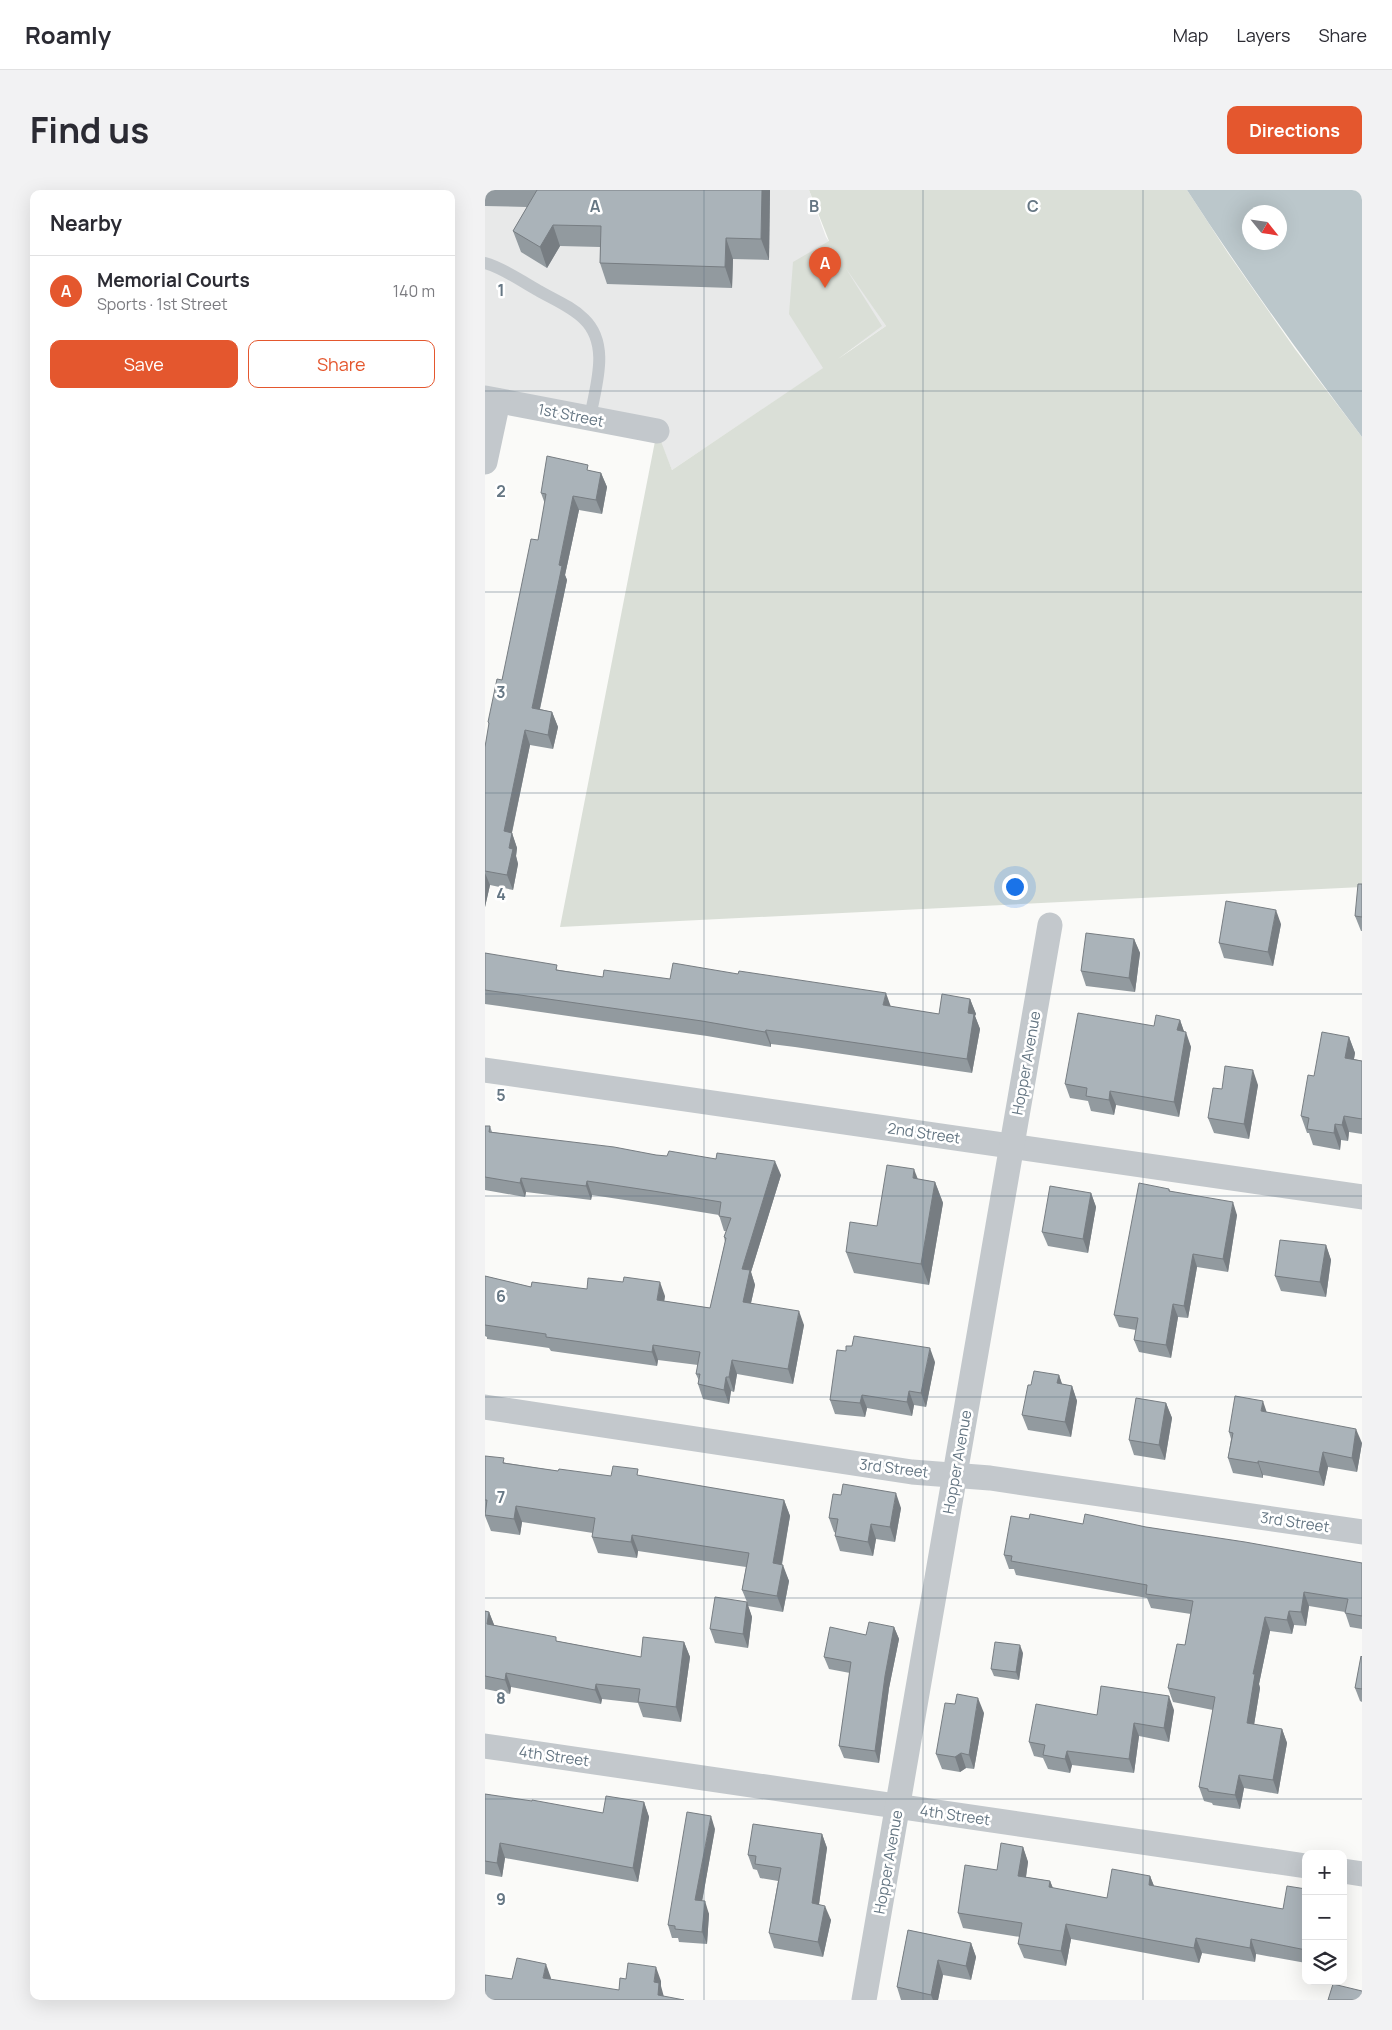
<!DOCTYPE html>
<meta charset="utf-8">
<style>
:root{--surface:#fff;--page:#f2f2f3;--text:#2b2b33;--muted:#7c7c81;--line:#e1e1e2;--accent:#e4572e}
body{margin:0;font-family:Manrope,sans-serif;background:var(--page);color:var(--text)}
.controls{position:absolute;right:15px;bottom:15px;display:grid;overflow:hidden;border-radius:10px;box-shadow:0 5px 20px #0002}
.controls button{width:45px;height:45px;display:grid;place-items:center;padding:0;border:0;border-bottom:1px solid var(--line);background:var(--surface);color:var(--text);font:25px sans-serif}
.compass{position:absolute;left:757px;top:15px;width:45px;height:45px;border-radius:50%;background:var(--surface);box-shadow:0 5px 20px #0002;rotate:120deg}
.you{position:absolute;left:529px;top:696px;width:18px;height:18px;margin:-12px;border:4px solid #fff;border-radius:50%;background:#1a73e8;box-shadow:0 0 0 8px #1a73e833}
.badge{display:grid;place-items:center;width:32px;height:32px;border-radius:50%;background:var(--accent);color:#fff;font-size:16px;font-weight:700}
.pin{position:absolute;translate:-50% -41px;filter:drop-shadow(0 1px 2px #0008)}
.pin::after{content:'';position:absolute;top:26px;width:18px;height:15px;background:inherit;clip-path:polygon(0 0,100% 0,50% 100%)}
.list{margin:0;padding:0;list-style:none}
h2{display:flex;justify-content:space-between;align-items:center;height:65px;margin:0;padding:0 20px;font-size:21px}
h2 small{font-size:16px;font-weight:400;color:var(--muted)}
.list li{display:grid;grid-template-columns:32px 1fr auto;gap:15px;align-items:center;box-sizing:border-box;height:70px;padding:0 20px;border-top:1px solid var(--line)}
.list b{display:block;font-size:19px;white-space:nowrap}
.list p{margin:0;font-size:16px;white-space:nowrap;color:var(--muted)}
.list em{font-size:16px;font-style:normal;color:var(--muted)}
.actions{display:flex;gap:10px;padding:15px 20px}
.actions a{flex:1;padding:11px 0;border:1px solid var(--accent);border-radius:10px;text-align:center;font-size:18px;color:var(--accent)}
.actions .main{background:var(--accent);color:#fff}
.icon{flex:none;width:28px;height:28px;fill:none;stroke:currentColor;stroke-width:2;stroke-linecap:round;stroke-linejoin:round}
.map{position:relative;flex:none;width:877px;height:1810px;overflow:hidden;border-radius:10px}
header{display:flex;align-items:center;gap:30px;box-sizing:border-box;height:70px;padding:0 25px;background:var(--surface);border-bottom:1px solid var(--line)}
header strong{font-size:24px}
nav{display:flex;gap:28px;margin-inline-start:auto;font-size:18px}
.intro{display:flex;align-items:center;justify-content:space-between;box-sizing:border-box;height:120px;padding:0 30px}
h1{margin:0;font-size:35px}
.button{padding:12px 22px;border-radius:10px;background:var(--accent);color:#fff;font-size:18px;font-weight:700}
main{display:flex;gap:30px;padding:0 30px}
aside{flex:1;background:var(--surface);border-radius:10px;box-shadow:0 5px 20px #0002}
.map>svg:first-child{display:block}
.built{fill:#e8e9e9}
.green{fill:#dadfd7;fill-rule:evenodd}
.water{fill:#bbc7cb;fill-rule:evenodd}
.lines{fill:none;stroke-linecap:round;stroke-linejoin:round}
.service{stroke:#c3c8cc;stroke-width:12}
.minor{stroke:#c3c8cc;stroke-width:25}
.wall{fill:#929a9f}
.shaded-wall{fill:#777d82}
.building{fill:#aab3b9;stroke:#777d82}
.grid{fill:none;stroke:#657683;stroke-width:1;stroke-opacity:0.55}
.labels{text-anchor:middle;dominant-baseline:central;stroke-width:5;stroke-linejoin:round;paint-order:stroke}
.street-label{font-size:15px;fill:#657683;stroke:#fff}
.grid-label{font-size:16px;text-anchor:middle;font-weight:bold;fill:#657683;stroke:#fff;stroke-width:5;stroke-linejoin:round;paint-order:stroke}
</style>
<header>
<strong>Roamly</strong>
<nav><a>Map</a><a>Layers</a><a>Share</a></nav>
</header>
<div class="intro"><h1>Find us</h1><a class="button">Directions</a></div>
<main>
<aside>
<h2>Nearby<small></small></h2>
<ul class="list">
<li><span class="badge">A</span><div><b>Memorial Courts</b><p>Sports · 1st Street</p></div><em>140 m</em></li>
</ul>
<div class="actions"><a class="main">Save</a><a>Share</a></div>
</aside>
<div class="map">
<svg width="877" height="1810" viewBox="0 0 877 1810">
<rect width="100%" height="100%" fill="#fafaf8"/>
<polygon class="built" points="0,0 324,0 341,47 401,136 187,280 171,241 0,208"/>
<path class="green" d="M 324,0 L 702,0 L 743,63 L 810,159 L 877,247 L 877,697 L 75,737 L 172,241 L 187,280 L 338,178 L 304,124 L 308,72 L 344,51 ZM 360,77 L 401,136 L 353,169 L 397,136 Z"/>
<path class="water" d="M 702,0 L 877,0 L 877,247 C 816,166 757,85 702,0 ZM 764,22 L 794,22 L 794,52 L 764,52 Z"/>
<g class="lines">
<path class="service" d="M 0,73 C 19,78 37,92 54,101 C 70,110 87,117 99,129 C 126,155 110,197 105,228"/>
<g class="minor">
<polyline points="0,208 172,241"/>
<polyline points="0,272 13,211"/>
<polyline points="0,880 877,1007"/>
<polyline points="0,1217 427,1282 505,1288 877,1342"/>
<polyline points="0,1556 821,1676"/>
<polyline points="858,1681 877,1684"/>
<polyline points="379,1810 565,735"/>
</g>
</g>
<g class="wall">
<polygon points="0,0 285,0 284,70 248,69 247,98 122,94 115,73 115,57 75,56 62,78 36,62 28,41 42,17 0,16"/>
<polygon points="105,281 116,283 122,297 117,324 94,320 80,385 82,390 55,519 67,522 73,537 68,559 45,555 27,643 32,658 31,666 33,674 28,700 5,695 0,717 0,557 4,535 3,532 17,490 53,350 60,314 56,303"/>
<polygon points="877,694 877,741 876,741 870,726"/>
<polygon points="796,734 788,776 739,768 734,753"/>
<polygon points="649,749 655,763 650,802 601,796 596,781"/>
<polygon points="0,763 74,780 118,787 185,789 406,817 454,824 485,809 491,824 490,826 495,839 487,883 310,857 286,854 286,857 222,846 0,814"/>
<polygon points="695,830 699,842 706,857 694,927 631,915 629,925 606,921 603,911 585,908 580,894 669,836"/>
<polygon points="864,847 870,863 869,869 877,871 877,944 864,942 863,951 856,950 855,960 828,955 824,943 822,943 816,926 829,886"/>
<polygon points="773,895 764,949 729,943 723,928 737,899"/>
<polygon points="0,936 5,936 7,942 171,965 296,985 266,1082 270,1095 266,1113 319,1135 308,1194 252,1184 249,1202 246,1201 244,1214 218,1209 213,1194 214,1191 211,1184 213,1175 173,1170 172,1176 66,1161 64,1158 2,1149 2,1147 0,1146 0,1086 46,1097 102,1099 180,1106 179,1111 225,1118 240,1052 239,1047 241,1041 239,1041 234,1025 173,1015 107,1005 106,1010 41,1002 40,1007 0,1000"/>
<polygon points="433,989 450,992 458,1013 444,1095 369,1083 361,1062 392,1036"/>
<polygon points="684,999 685,1001 752,1025 743,1082 712,1077 703,1128 693,1127 686,1168 654,1162 649,1150 651,1140 634,1137 629,1125"/>
<polygon points="606,1003 611,1017 603,1063 563,1056 557,1042"/>
<polygon points="841,1055 846,1070 841,1107 796,1101 790,1086"/>
<polygon points="450,1172 441,1217 429,1215 427,1226 382,1218 380,1227 350,1224 345,1210"/>
<polygon points="574,1185 577,1194 587,1196 592,1211 586,1247 543,1240 537,1225 546,1195"/>
<polygon points="681,1213 687,1228 680,1270 649,1265 644,1250"/>
<polygon points="782,1222 877,1253 872,1282 843,1277 839,1296 778,1285 778,1288 748,1283 743,1268 746,1249 744,1242"/>
<polygon points="0,1266 21,1273 73,1281 126,1286 155,1286 299,1310 305,1326 297,1375 304,1391 298,1422 263,1416 267,1427 263,1458 230,1453 225,1439 262,1412 257,1400 261,1377 153,1361 152,1368 113,1363 107,1347 108,1343 37,1332 35,1345 6,1341 0,1326"/>
<polygon points="416,1318 410,1352 391,1349 388,1366 355,1361 350,1346 351,1343 349,1342 344,1328"/>
<polygon points="544,1329 598,1334 661,1337 877,1373 877,1439 865,1437 860,1422 824,1416 821,1436 809,1435 807,1444 785,1441 774,1494 775,1498 769,1535 797,1539 802,1553 793,1604 759,1598 755,1619 728,1615 727,1613 719,1611 714,1597 728,1520 688,1512 683,1498 700,1455 706,1424 666,1418 662,1408 531,1385 529,1379 524,1379 519,1365"/>
<polygon points="0,1421 4,1422 9,1435 72,1451 156,1467 199,1452 205,1467 196,1532 158,1527 153,1513 117,1509 116,1514 26,1497 25,1504 0,1499"/>
<polygon points="409,1437 414,1449 404,1498 394,1573 359,1568 354,1556 365,1483 344,1479 339,1467 381,1445"/>
<polygon points="538,1463 534,1490 509,1486 506,1479"/>
<polygon points="877,1467 877,1512 875,1511 870,1498"/>
<polygon points="470,1514 499,1523 489,1579 481,1578 475,1582 457,1579 451,1564"/>
<polygon points="689,1520 684,1552 654,1546 649,1583 587,1575 585,1583 563,1579 558,1568 549,1566 544,1552 612,1525"/>
<polygon points="0,1604 118,1623 159,1612 164,1627 153,1692 20,1668 17,1687 0,1684"/>
<polygon points="230,1639 217,1711 224,1724 222,1754 194,1752 193,1748 187,1748 183,1735"/>
<polygon points="337,1644 342,1658 334,1714 346,1730 338,1767 289,1758 284,1743 293,1691 275,1688 272,1680 268,1679 263,1665"/>
<polygon points="538,1657 543,1672 541,1687 565,1691 568,1698 622,1708 665,1686 669,1696 798,1719 821,1699 821,1773 771,1764 770,1772 717,1763 714,1773 586,1749 581,1776 539,1768 533,1754 535,1747 478,1738 473,1723 512,1680"/>
<polygon points="423,1740 486,1753 491,1767 486,1790 458,1785 453,1810 416,1810 412,1797"/>
</g>
<g class="shaded-wall">
<polygon points="277,0 285,0 284,70 276,49"/>
<polygon points="68,35 75,56 62,78 55,57"/>
<polygon points="241,48 248,69 247,98 240,77"/>
<polygon points="116,283 122,297 117,324 111,310"/>
<polygon points="88,306 94,320 80,385 82,390 52,532 47,518 74,375"/>
<polygon points="67,522 73,537 68,559 63,545"/>
<polygon points="40,540 45,555 24,656 19,641"/>
<polygon points="27,643 32,658 31,666 33,674 28,700 22,685 24,658"/>
<polygon points="0,683 5,695 0,717"/>
<polygon points="791,720 796,734 788,776 783,762"/>
<polygon points="649,749 655,763 650,802 644,788"/>
<polygon points="401,803 406,817 398,815"/>
<polygon points="485,809 491,824 490,826 495,839 487,883 482,869 483,823"/>
<polygon points="695,830 700,844 692,840"/>
<polygon points="281,840 286,854 286,857 280,842"/>
<polygon points="701,842 706,857 694,927 689,912"/>
<polygon points="864,847 870,863 866,884 860,868"/>
<polygon points="768,880 773,895 764,949 759,934"/>
<polygon points="625,901 631,915 629,925 624,910"/>
<polygon points="859,926 864,942 863,951 857,935"/>
<polygon points="850,934 856,950 855,960 849,943"/>
<polygon points="290,971 296,985 266,1082 270,1095 263,1126 258,1112 257,1079"/>
<polygon points="429,979 437,1000 428,988"/>
<polygon points="36,988 41,1002 40,1007 35,993"/>
<polygon points="102,991 107,1005 106,1010 101,996"/>
<polygon points="450,992 458,1013 444,1095 436,1074"/>
<polygon points="606,1003 611,1017 603,1063 598,1049"/>
<polygon points="748,1012 752,1025 743,1082 738,1069"/>
<polygon points="841,1055 846,1070 841,1107 835,1092"/>
<polygon points="708,1064 712,1077 703,1128 699,1116"/>
<polygon points="175,1092 180,1106 177,1125 172,1110"/>
<polygon points="688,1114 693,1127 686,1168 681,1155"/>
<polygon points="314,1121 319,1135 308,1194 303,1179"/>
<polygon points="168,1155 173,1170 172,1176 167,1162"/>
<polygon points="445,1158 450,1172 441,1217 436,1203"/>
<polygon points="247,1170 252,1184 249,1202 244,1187"/>
<polygon points="574,1185 579,1200 572,1193"/>
<polygon points="241,1187 246,1201 244,1214 239,1200"/>
<polygon points="587,1196 592,1211 586,1247 580,1232"/>
<polygon points="424,1201 429,1215 427,1226 422,1212"/>
<polygon points="377,1205 382,1218 380,1227 375,1213"/>
<polygon points="778,1211 783,1226 776,1221"/>
<polygon points="681,1213 687,1228 680,1270 674,1255"/>
<polygon points="871,1239 877,1253 872,1282 867,1268"/>
<polygon points="838,1262 843,1277 839,1296 834,1282"/>
<polygon points="773,1271 778,1285 778,1288 773,1273"/>
<polygon points="411,1303 416,1318 410,1352 405,1337"/>
<polygon points="299,1310 305,1326 294,1389 288,1373"/>
<polygon points="31,1316 37,1332 35,1345 29,1329"/>
<polygon points="386,1334 391,1349 388,1366 383,1352"/>
<polygon points="147,1345 153,1361 152,1368 146,1352"/>
<polygon points="298,1375 304,1391 298,1422 292,1406"/>
<polygon points="819,1402 824,1416 821,1436 816,1422"/>
<polygon points="262,1412 267,1427 263,1458 258,1444"/>
<polygon points="804,1421 809,1435 807,1444 802,1430"/>
<polygon points="4,1422 10,1437 2,1434"/>
<polygon points="780,1427 785,1441 774,1494 775,1498 767,1547 762,1533 768,1484"/>
<polygon points="409,1437 414,1449 404,1498 394,1573 390,1561 400,1486"/>
<polygon points="199,1452 205,1467 196,1532 191,1517"/>
<polygon points="535,1455 538,1463 534,1490 531,1482"/>
<polygon points="21,1483 26,1497 25,1504 20,1490"/>
<polygon points="111,1494 117,1509 116,1514 110,1500"/>
<polygon points="684,1506 689,1520 684,1552 679,1538"/>
<polygon points="493,1508 499,1523 489,1579 484,1565"/>
<polygon points="649,1533 654,1546 649,1583 644,1569"/>
<polygon points="797,1539 802,1553 793,1604 788,1590"/>
<polygon points="582,1561 587,1575 585,1583 580,1569"/>
<polygon points="476,1563 481,1578 475,1582 470,1567"/>
<polygon points="754,1585 759,1598 755,1619 750,1605"/>
<polygon points="159,1612 164,1627 153,1692 148,1678"/>
<polygon points="226,1626 230,1639 215,1723 210,1710"/>
<polygon points="337,1644 342,1658 332,1728 327,1713"/>
<polygon points="15,1653 20,1668 17,1687 12,1673"/>
<polygon points="538,1657 543,1672 539,1700 533,1686"/>
<polygon points="665,1686 671,1701 664,1695"/>
<polygon points="565,1691 571,1706 564,1697"/>
<polygon points="220,1711 224,1724 222,1754 217,1742"/>
<polygon points="340,1716 346,1730 338,1767 333,1752"/>
<polygon points="581,1734 586,1749 581,1776 576,1761"/>
<polygon points="711,1748 717,1763 714,1773 709,1758"/>
<polygon points="766,1749 771,1764 770,1772 765,1758"/>
<polygon points="486,1753 491,1767 486,1790 481,1776"/>
<polygon points="453,1770 458,1785 453,1810 448,1810 446,1805"/>
<polygon points="61,1774 66,1788 63,1802 58,1788"/>
<polygon points="171,1777 176,1791 176,1796 179,1807 174,1810 169,1792"/>
</g>
<g class="building">
<polygon points="52,0 277,0 276,49 241,48 240,77 115,73 116,36 68,35 55,57 28,41"/>
<polygon points="62,266 103,275 102,280 116,283 111,310 88,306 74,375 77,376 47,518 67,522 63,545 40,540 19,641 27,643 24,658 28,659 22,685 0,681 0,557 4,533 3,532 12,489 17,490 46,349 53,350 61,304 56,303"/>
<polygon points="873,694 877,694 877,727 870,726"/>
<polygon points="741,711 791,720 783,762 734,753"/>
<polygon points="601,743 649,749 644,788 596,781"/>
<polygon points="0,763 72,775 71,780 118,787 119,780 185,789 188,773 253,784 254,781 401,803 398,815 454,824 457,804 485,809 483,823 489,824 482,869 304,843 281,840 280,842 217,831 0,800"/>
<polygon points="593,823 669,836 671,825 695,830 692,840 701,842 689,912 625,901 624,910 601,906 602,898 580,894"/>
<polygon points="837,842 864,847 860,868 877,871 877,929 859,926 857,935 850,934 849,943 822,939 824,928 816,926 823,885 829,886"/>
<polygon points="740,876 768,880 759,934 723,928 728,898 737,899"/>
<polygon points="0,936 5,936 4,942 129,957 171,965 182,966 184,961 231,969 232,963 290,971 257,1079 265,1080 258,1112 314,1121 303,1179 247,1170 244,1187 241,1187 239,1200 213,1194 215,1184 211,1184 215,1162 168,1155 167,1162 61,1147 61,1144 0,1135 0,1086 46,1097 47,1092 102,1099 103,1088 138,1092 139,1087 175,1092 172,1110 225,1118 241,1048 239,1047 246,1028 234,1026 236,1012 168,1001 102,991 101,996 36,988 35,993 0,987"/>
<polygon points="402,975 429,979 428,988 450,992 436,1074 361,1062 365,1032 392,1036"/>
<polygon points="654,993 684,999 684,1001 748,1012 738,1069 708,1064 699,1116 688,1114 681,1155 649,1150 653,1128 629,1125"/>
<polygon points="565,996 606,1003 598,1049 557,1042"/>
<polygon points="795,1050 841,1055 835,1092 790,1086"/>
<polygon points="369,1146 445,1158 436,1203 424,1201 422,1212 377,1205 375,1213 345,1210 352,1160 361,1161 361,1156 367,1156"/>
<polygon points="549,1181 574,1185 572,1193 587,1196 580,1232 537,1225 543,1195 546,1195"/>
<polygon points="750,1206 778,1211 776,1221 871,1239 867,1268 838,1262 834,1282 773,1271 773,1273 743,1268 748,1243 744,1242"/>
<polygon points="651,1208 681,1213 674,1255 644,1250"/>
<polygon points="0,1266 19,1268 18,1273 73,1281 74,1279 126,1286 128,1276 153,1279 152,1285 299,1310 288,1373 298,1375 292,1406 257,1400 264,1363 147,1345 146,1352 107,1347 110,1328 31,1316 29,1329 0,1325 2,1310 0,1310"/>
<polygon points="358,1294 411,1303 405,1337 386,1334 383,1352 350,1346 353,1329 344,1328 348,1304 356,1305"/>
<polygon points="545,1324 598,1334 600,1324 661,1337 760,1352 877,1373 877,1426 860,1423 863,1409 819,1402 816,1422 804,1421 802,1430 780,1427 768,1484 770,1484 762,1533 797,1539 788,1590 754,1585 750,1605 723,1601 723,1599 714,1597 730,1507 683,1498 692,1454 700,1455 708,1411 661,1404 662,1395 526,1371 527,1366 519,1365 526,1326 544,1329"/>
<polygon points="230,1407 262,1412 258,1444 225,1439"/>
<polygon points="0,1421 4,1422 2,1434 71,1447 71,1451 156,1467 158,1447 199,1452 191,1517 153,1512 155,1499 111,1494 110,1500 21,1483 20,1490 0,1486"/>
<polygon points="384,1432 409,1437 400,1486 390,1561 354,1556 366,1472 339,1467 345,1437 381,1445"/>
<polygon points="510,1452 535,1455 531,1482 506,1479"/>
<polygon points="876,1466 877,1467 877,1499 870,1498"/>
<polygon points="616,1496 684,1506 679,1538 649,1533 644,1569 582,1561 580,1569 558,1565 560,1555 544,1552 551,1514 612,1525"/>
<polygon points="472,1504 493,1508 484,1565 476,1563 470,1567 451,1564 460,1513 470,1514"/>
<polygon points="0,1604 47,1611 47,1610 118,1623 121,1606 159,1612 148,1678 15,1653 12,1673 0,1671"/>
<polygon points="202,1622 226,1626 210,1710 220,1711 217,1742 190,1739 190,1736 183,1735"/>
<polygon points="268,1634 337,1644 327,1713 340,1716 333,1752 284,1743 296,1678 270,1674 271,1666 263,1665"/>
<polygon points="516,1653 538,1657 533,1686 565,1691 564,1697 622,1708 627,1679 665,1686 664,1695 798,1719 802,1696 821,1699 821,1760 766,1749 765,1758 711,1748 709,1758 581,1734 576,1761 533,1754 537,1733 473,1723 480,1675 512,1680"/>
<polygon points="423,1740 486,1753 481,1776 453,1770 446,1805 412,1797"/>
<polygon points="32,1768 61,1774 58,1788 134,1800 135,1788 141,1789 143,1773 171,1777 169,1792 174,1793 173,1805 199,1810 0,1810 0,1785 27,1789"/>
<polygon points="848,1794 877,1801 877,1810 843,1810"/>
</g>
<path class="grid" d="M 219,0 L 219,1810M 438,0 L 438,1810M 658,0 L 658,1810M 0,201 L 877,201M 0,402 L 877,402M 0,603 L 877,603M 0,804 L 877,804M 0,1006 L 877,1006M 0,1207 L 877,1207M 0,1408 L 877,1408M 0,1609 L 877,1609"/>
<g class="labels">
<g class="street-label">
<text transform="translate(86 225) rotate(11)">1st Street</text>
<text transform="translate(541 873) rotate(-80)">Hopper Avenue</text>
<text transform="translate(439 943) rotate(8)">2nd Street</text>
<text transform="translate(472 1272) rotate(-80)">Hopper Avenue</text>
<text transform="translate(409 1278) rotate(7)">3rd Street</text>
<text transform="translate(810 1332) rotate(8)">3rd Street</text>
<text transform="translate(69 1566) rotate(8)">4th Street</text>
<text transform="translate(470 1625) rotate(8)">4th Street</text>
<text transform="translate(403 1672) rotate(-80)">Hopper Avenue</text>
</g>
</g>
<g class="grid-label">
<text x="110" y="22">A</text>
<text x="329" y="22">B</text>
<text x="548" y="22">C</text>
<text x="16" y="106">1</text>
<text x="16" y="307">2</text>
<text x="16" y="508">3</text>
<text x="16" y="710">4</text>
<text x="16" y="911">5</text>
<text x="16" y="1112">6</text>
<text x="16" y="1313">7</text>
<text x="16" y="1514">8</text>
<text x="16" y="1715">9</text>
</g>
</svg>
<div class="controls">
<button>+</button>
<button>−</button>
<button><svg class="icon" aria-label="layers" viewBox="0 0 24 24"><path d="M12 4l9 5-9 5-9-5zM3 14l9 5 9-5"/></svg></button>
</div>
<svg class="compass" viewBox="-18 -18 36 36"><path d="M0-13l5 13h-10z" fill="#e53935"/><path d="M0 13l5-13h-10z" fill="#7c7c81"/></svg>
<div class="you"></div>
<div class="pin badge" style="left:340px;top:98px">A</div>
</div>
</main>
